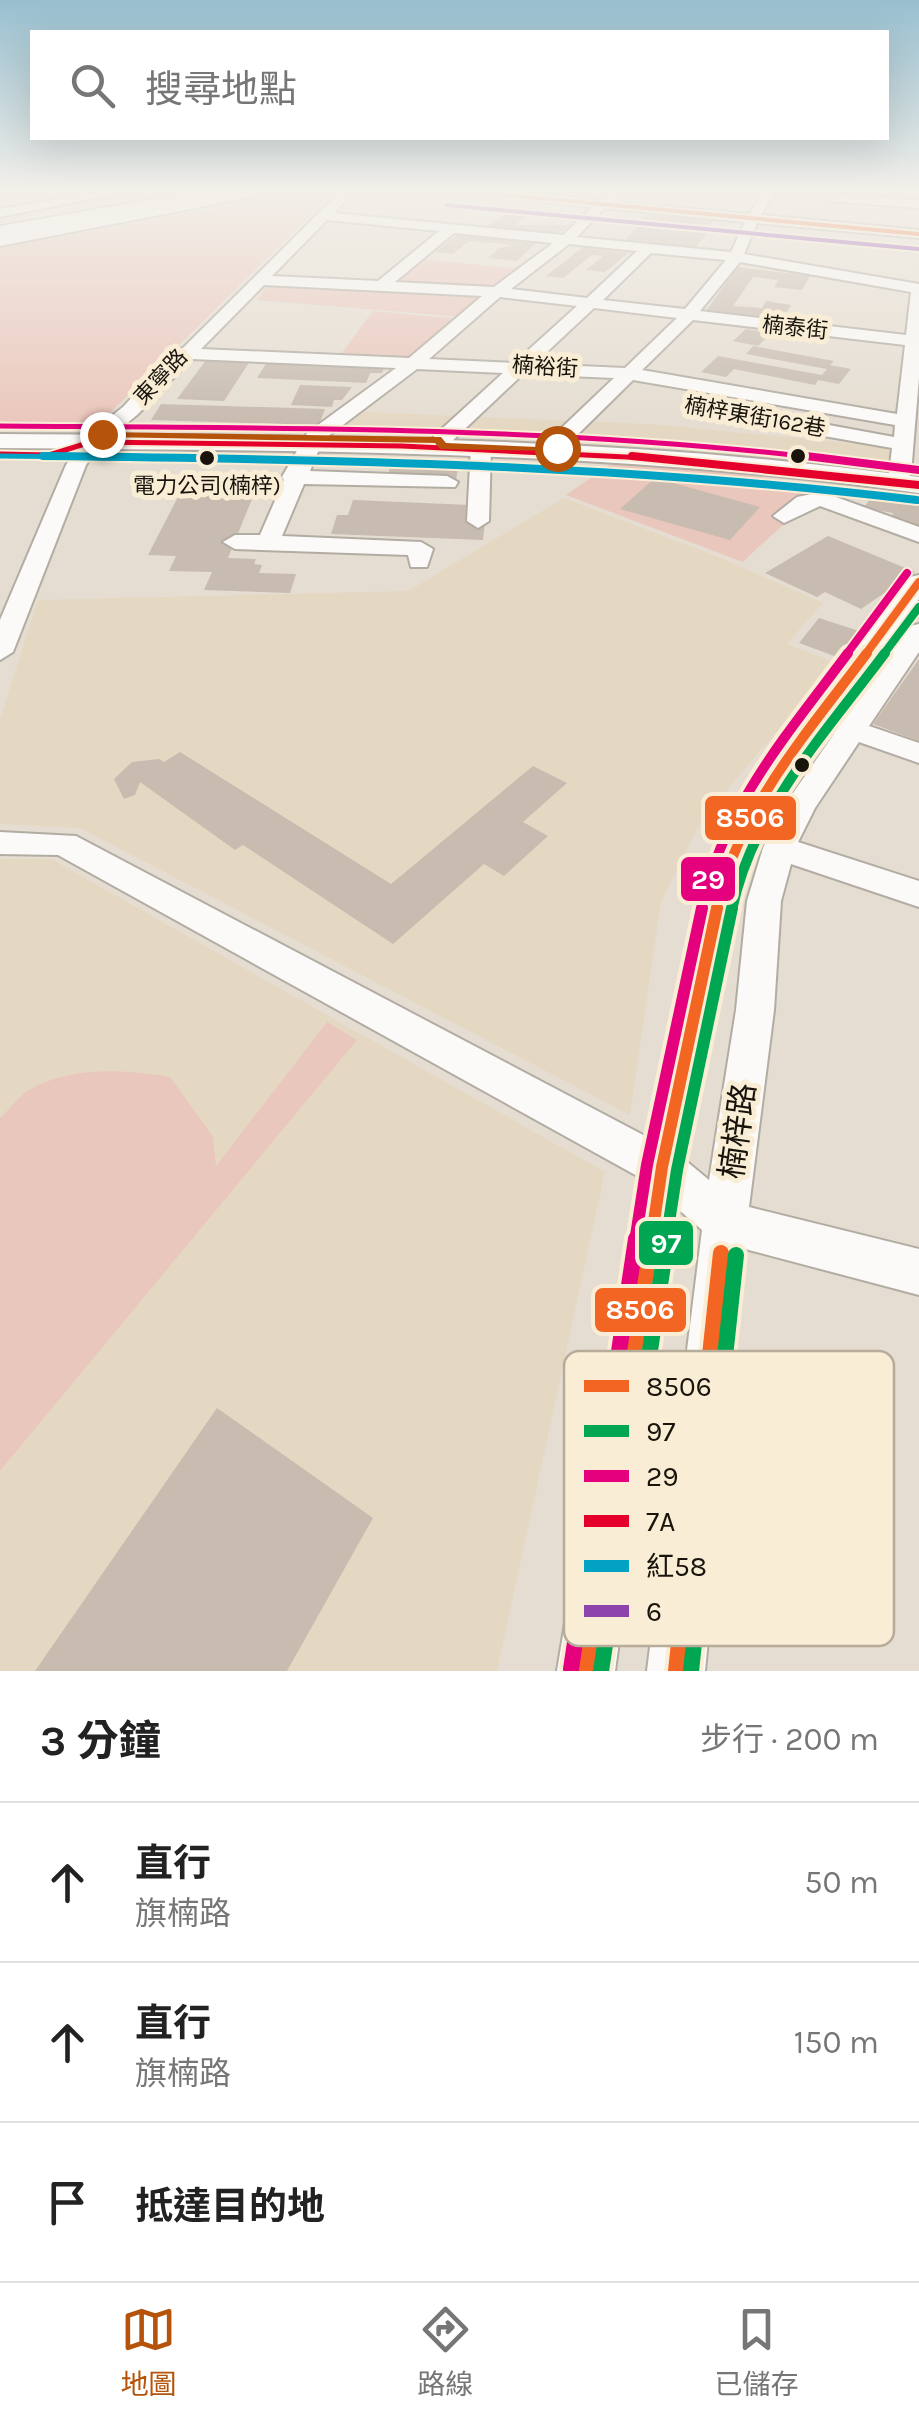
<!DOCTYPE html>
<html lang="zh-TW">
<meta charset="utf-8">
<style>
:root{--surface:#fff;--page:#f6f6f6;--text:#222;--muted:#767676;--line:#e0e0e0;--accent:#b45309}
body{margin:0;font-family:Karla,"Noto Sans TC",sans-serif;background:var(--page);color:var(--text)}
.stop{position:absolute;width:30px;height:30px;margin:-22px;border:8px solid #b45309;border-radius:50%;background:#fff}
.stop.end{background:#b45309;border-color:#fff;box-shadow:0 2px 10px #0008}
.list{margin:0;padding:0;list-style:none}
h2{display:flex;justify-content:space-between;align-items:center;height:130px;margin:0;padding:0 40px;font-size:42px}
h2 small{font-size:32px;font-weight:400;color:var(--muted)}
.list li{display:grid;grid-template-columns:65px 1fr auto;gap:30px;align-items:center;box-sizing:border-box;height:160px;padding:0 40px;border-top:2px solid var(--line)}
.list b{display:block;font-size:38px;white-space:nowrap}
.list p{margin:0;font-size:32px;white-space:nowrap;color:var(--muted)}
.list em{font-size:32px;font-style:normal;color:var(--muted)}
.icon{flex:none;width:55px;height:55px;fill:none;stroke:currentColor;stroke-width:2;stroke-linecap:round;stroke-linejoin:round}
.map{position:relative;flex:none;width:919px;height:1671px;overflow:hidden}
.search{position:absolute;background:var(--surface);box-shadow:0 10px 40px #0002;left:30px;right:30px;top:30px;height:110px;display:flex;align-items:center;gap:25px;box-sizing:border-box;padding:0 35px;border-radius:0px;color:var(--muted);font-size:38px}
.sheet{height:610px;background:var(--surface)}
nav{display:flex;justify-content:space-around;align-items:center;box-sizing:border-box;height:140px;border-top:2px solid var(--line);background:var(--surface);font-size:28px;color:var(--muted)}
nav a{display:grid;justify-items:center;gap:5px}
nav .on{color:var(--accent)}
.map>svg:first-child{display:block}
.built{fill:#e5d8c3}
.green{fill:#eac7bc}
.building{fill:#c8bbaf}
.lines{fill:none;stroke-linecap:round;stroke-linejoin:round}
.minor-casing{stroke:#b2aca3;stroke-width:4}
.major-casing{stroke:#b2aca3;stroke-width:4}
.highway-casing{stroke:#b2aca3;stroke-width:3}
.minor{fill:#fbfaf8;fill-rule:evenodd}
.major{fill:#fbfaf8;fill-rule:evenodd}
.highway{fill:#fbfaf8;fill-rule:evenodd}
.bus-1-far4-casing{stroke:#faedd6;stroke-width:8}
.bus-1-far3-casing{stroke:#faedd6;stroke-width:12}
.bus-1-far2-casing{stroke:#faedd6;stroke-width:18}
.bus-1-far1-casing{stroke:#faedd6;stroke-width:20}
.bus-1-casing{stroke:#faedd6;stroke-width:24}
.bus-2-far3-casing{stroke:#faedd6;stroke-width:12}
.bus-2-far2-casing{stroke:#faedd6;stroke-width:18}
.bus-2-far1-casing{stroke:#faedd6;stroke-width:20}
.bus-2-casing{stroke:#faedd6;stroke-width:24}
.bus-3-far4-casing{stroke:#faedd6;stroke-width:9}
.bus-3-far3-casing{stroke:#faedd6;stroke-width:12}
.bus-3-far2-casing{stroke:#faedd6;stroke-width:18}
.bus-3-far1-casing{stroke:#faedd6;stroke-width:20}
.bus-3-casing{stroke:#faedd6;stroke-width:24}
.bus-4-far1-casing{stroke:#faedd6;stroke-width:9}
.bus-4-casing{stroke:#faedd6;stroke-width:12}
.bus-5-far1-casing{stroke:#faedd6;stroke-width:9}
.bus-5-casing{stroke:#faedd6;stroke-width:12}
.bus-6-casing{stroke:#faedd6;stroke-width:8}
.bus-1-far4{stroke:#f26522;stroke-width:4}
.bus-1-far3{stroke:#f26522;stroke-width:8}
.bus-1-far2{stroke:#f26522;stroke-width:10}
.bus-1-far1{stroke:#f26522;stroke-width:12}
.bus-1{stroke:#f26522;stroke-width:16}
.bus-2-far3{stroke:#00a651;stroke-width:8}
.bus-2-far2{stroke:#00a651;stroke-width:10}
.bus-2-far1{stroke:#00a651;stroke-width:12}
.bus-2{stroke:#00a651;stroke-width:16}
.bus-3-far4{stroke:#e5007d;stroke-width:5}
.bus-3-far3{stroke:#e5007d;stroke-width:8}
.bus-3-far2{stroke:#e5007d;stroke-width:10}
.bus-3-far1{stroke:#e5007d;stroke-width:12}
.bus-3{stroke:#e5007d;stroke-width:16}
.bus-4-far1{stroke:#e4002b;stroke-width:5}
.bus-4{stroke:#e4002b;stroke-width:8}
.bus-5-far1{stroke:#01a2c4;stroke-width:5}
.bus-5{stroke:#01a2c4;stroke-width:8}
.bus-6{stroke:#8e44ad;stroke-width:4}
.route{fill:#b45309}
.bus-dot{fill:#18140c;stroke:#faedd6;stroke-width:4}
.labels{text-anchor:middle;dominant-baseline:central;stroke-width:10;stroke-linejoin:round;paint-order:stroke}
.far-street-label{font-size:22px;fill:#18140c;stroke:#faedd6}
.far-bus-label{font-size:22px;fill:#18140c;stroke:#faedd6}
.near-street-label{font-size:32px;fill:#18140c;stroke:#faedd6}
.key{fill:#faedd6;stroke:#b6ac99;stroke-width:2.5}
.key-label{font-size:28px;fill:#18140c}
.line-badge{stroke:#faedd6;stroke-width:4}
.badge-label{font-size:28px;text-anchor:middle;font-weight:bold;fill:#fff}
</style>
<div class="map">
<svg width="919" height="1671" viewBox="0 0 919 1671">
<rect width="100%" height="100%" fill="#e5ddd1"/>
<g class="built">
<polygon points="365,412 649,424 889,447 889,467 595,438 333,432"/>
<polygon points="564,498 716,556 823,603 787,644 835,662 702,820 661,901 630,1115 80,828 0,824 0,719 38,600 408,591"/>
<polygon points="0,859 51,859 605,1172 497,1671 0,1671"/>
</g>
<g class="green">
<polygon points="310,190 334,192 107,416 87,424 0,424 0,248"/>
<polygon points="418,259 524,269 496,290 388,284"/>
<polygon points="270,282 497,292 464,317 257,300"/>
<polygon points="373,311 458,319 412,360 338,358"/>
<path d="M 612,463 L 687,467 L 819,485 C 803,512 767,537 743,562 L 566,495 Z"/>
<path d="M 327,1022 L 357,1040 L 0,1471 L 0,1118 C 9,1110 18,1097 29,1090 C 69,1066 125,1069 170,1077 L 213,1137 L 216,1166 Z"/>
</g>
<g class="building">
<polygon points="517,207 565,212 557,220 529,213 515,225 569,225 558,235 485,227"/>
<polygon points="644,214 713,220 708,229 638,222"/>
<polygon points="638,226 707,233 694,250 623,243"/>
<polygon points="457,235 492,238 536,243 517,261 488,258 499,248 512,245 469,241 453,254 435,252"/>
<polygon points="583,247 628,253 605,272 586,270 603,256 592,255 563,278 546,276"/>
<polygon points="737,267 810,276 802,290 774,287 778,280 753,277 733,306 762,308 766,301 791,305 787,312 780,311 775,320 706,311"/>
<polygon points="746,329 771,333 758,346 733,341"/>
<polygon points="753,346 834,361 830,365 851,369 839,384 818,380 815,385 734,369 726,377 701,372 718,356 822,375 827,369 746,354"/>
<polygon points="209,356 252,358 224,401 177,399"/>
<polygon points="269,359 385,364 382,373 370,373 366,383 257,378"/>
<polygon points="300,385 352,387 342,400 334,400 332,407 291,405"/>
<polygon points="161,404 325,409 319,425 151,420"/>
<polygon points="390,465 458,467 456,480 388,478"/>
<polygon points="655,478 760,507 730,540 620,509"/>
<polygon points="214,483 232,487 237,490 238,498 252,499 228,558 256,559 254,564 262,565 259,573 296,574 290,593 204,590 212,572 169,571 176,556 148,555 178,497 187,497 195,487"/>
<polygon points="872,495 919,503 919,528 891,520 893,513 864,508"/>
<polygon points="353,500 470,505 485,521 483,540 331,534 337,515 348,515"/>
<polygon points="828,536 915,572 861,609 825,592 817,597 765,573"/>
<polygon points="819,618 868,634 848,661 799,643"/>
<polygon points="919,659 919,741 873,724"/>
<polygon points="180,752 391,884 533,766 567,783 523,822 548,836 504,876 484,864 393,944 243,845 235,850 140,782 135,795 124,799 114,779 132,762 159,759 164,762"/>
<polygon points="217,1408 373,1518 287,1671 35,1671"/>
</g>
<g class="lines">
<g class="minor-casing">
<g id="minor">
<polygon points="107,190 137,190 0,217 0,209"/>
<polygon points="259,190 288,190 0,246 0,238"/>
<path d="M 342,190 L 355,190 L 334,213 L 563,235 L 592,207 L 442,190 L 493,190 L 599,200 L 609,190 L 623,190 L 612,202 L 749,214 L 765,190 L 777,190 L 761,215 L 919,230 L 919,238 L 757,223 L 744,254 L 919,284 L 919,377 L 911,474 L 907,478 L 893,478 L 889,474 L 892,448 L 818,435 L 808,429 L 818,423 L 894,437 L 895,425 L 633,380 L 569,443 L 564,452 L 550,452 L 547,448 L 552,437 L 614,378 L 523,374 L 451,442 L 447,450 L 440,452 L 430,446 L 434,436 L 503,373 L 417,369 L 323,440 L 310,471 L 447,476 L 458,482 L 455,487 L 304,484 L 282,536 L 421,542 L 433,549 L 427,567 L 411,567 L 408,555 L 235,549 L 223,542 L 235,535 L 260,535 L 284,480 L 282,477 L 307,433 L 396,368 L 192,359 L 137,415 L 99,446 L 86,465 L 13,652 L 0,660 L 0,620 L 66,465 L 84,438 L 123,407 L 177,349 L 183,348 ZM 605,208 L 745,222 L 731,252 L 577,237 ZM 327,220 L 439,231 L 378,281 L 272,276 ZM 454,233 L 553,243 L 494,287 L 395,282 ZM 569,244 L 637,251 L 587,298 L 511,289 ZM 651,253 L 726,260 L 685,309 L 603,300 ZM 740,262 L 911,292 L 906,335 L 700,311 ZM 264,285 L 482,296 L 409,358 L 201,349 ZM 500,297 L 577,306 L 514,363 L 429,359 ZM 594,308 L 677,318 L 625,368 L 534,364 ZM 693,320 L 905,345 L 897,414 L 642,370 Z"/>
<polygon points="833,194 919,200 919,208 829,201"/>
<polygon points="481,441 491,447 489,521 478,528 467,521 471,447"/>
<polygon points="822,492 919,527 919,542 820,506 784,523 773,516 797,497"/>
<path d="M 919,575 L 919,599 L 834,717 L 845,718 L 910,626 L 919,624 L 919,652 L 869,726 L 919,743 L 919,763 L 859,742 L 815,808 L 798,842 L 919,881 L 919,907 L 791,864 L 781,901 L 774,1010 L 749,1207 L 919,1249 L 919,1295 L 745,1249 L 705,1671 L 647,1671 L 702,1230 L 678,1209 L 615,1671 L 557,1671 L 639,1177 L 58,855 L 0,854 L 0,832 L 76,836 L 647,1137 L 706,879 L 744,796 L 910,577 ZM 825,729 L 834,734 L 784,806 L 763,848 L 747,901 L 736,1010 L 709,1180 L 685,1160 L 740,879 L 775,799 Z"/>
</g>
</g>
<g class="major-casing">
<path id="major" d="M 0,434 C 308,436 614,435 919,477 L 919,493 C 614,450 308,451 0,448 Z"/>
</g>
<g class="highway-casing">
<polygon id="highway" points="203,190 245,190 236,195 0,238 0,226"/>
</g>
<use href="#minor" class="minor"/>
<use href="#major" class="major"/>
<use href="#highway" class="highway"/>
<g class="bus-1-far4-casing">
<polyline id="bus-1-far4" points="453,190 919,234"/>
</g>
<g class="bus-1-far3-casing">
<polyline id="bus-1-far3" points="865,655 919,582"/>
</g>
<g class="bus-1-far2-casing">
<path id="bus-1-far2" d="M 716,910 C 738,810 807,733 867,653"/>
</g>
<g class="bus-1-far1-casing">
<polyline id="bus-1-far1" points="651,1242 662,1167 717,908"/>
</g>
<g class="bus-1-casing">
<g id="bus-1">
<polyline points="586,1671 651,1239"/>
<polyline points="676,1671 721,1253"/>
</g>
</g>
<g class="bus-2-far3-casing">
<polyline id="bus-2-far3" points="883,655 919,607"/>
</g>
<g class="bus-2-far2-casing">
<path id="bus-2-far2" d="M 732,910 C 752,811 826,732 885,653"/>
</g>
<g class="bus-2-far1-casing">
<polyline id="bus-2-far1" points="666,1242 677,1170 732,908"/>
</g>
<g class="bus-2-casing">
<g id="bus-2">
<polyline points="601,1671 667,1239"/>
<polyline points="691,1671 736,1255"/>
</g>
</g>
<g class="bus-3-far4-casing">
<path id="bus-3-far4" d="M 0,426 C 275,428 553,426 827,459"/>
</g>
<g class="bus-3-far3-casing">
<g id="bus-3-far3">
<polyline points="806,456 919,470"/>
<polyline points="846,655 907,573"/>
</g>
</g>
<g class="bus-3-far2-casing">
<path id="bus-3-far2" d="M 701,910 C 724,806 786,736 848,653"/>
</g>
<g class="bus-3-far1-casing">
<polyline id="bus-3-far1" points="635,1242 647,1165 702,908"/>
</g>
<g class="bus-3-casing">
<polyline id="bus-3" points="571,1669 636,1239"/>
</g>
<g class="bus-4-far1-casing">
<polyline id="bus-4-far1" points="0,454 49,455 91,442 402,446 667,459"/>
</g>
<g class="bus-4-casing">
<polyline id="bus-4" points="632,456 919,485"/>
</g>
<g class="bus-5-far1-casing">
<polyline id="bus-5-far1" points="0,456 268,459"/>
</g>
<g class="bus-5-casing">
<path id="bus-5" d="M 43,456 C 335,459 626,465 917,500"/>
</g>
<g class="bus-6-casing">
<polyline id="bus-6" points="447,205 918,249"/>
</g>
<use href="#bus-1-far4" class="bus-1-far4"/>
<use href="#bus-1-far3" class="bus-1-far3"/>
<use href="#bus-1-far2" class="bus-1-far2"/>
<use href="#bus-1-far1" class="bus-1-far1"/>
<use href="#bus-1" class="bus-1"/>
<use href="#bus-2-far3" class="bus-2-far3"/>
<use href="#bus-2-far2" class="bus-2-far2"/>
<use href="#bus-2-far1" class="bus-2-far1"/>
<use href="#bus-2" class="bus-2"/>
<use href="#bus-3-far4" class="bus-3-far4"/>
<use href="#bus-3-far3" class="bus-3-far3"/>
<use href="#bus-3-far2" class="bus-3-far2"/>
<use href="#bus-3-far1" class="bus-3-far1"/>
<use href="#bus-3" class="bus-3"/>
<use href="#bus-4-far1" class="bus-4-far1"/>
<use href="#bus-4" class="bus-4"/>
<use href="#bus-5-far1" class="bus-5-far1"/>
<use href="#bus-5" class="bus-5"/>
<use href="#bus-6" class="bus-6"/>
</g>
<linearGradient id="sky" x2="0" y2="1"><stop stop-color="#98bfcf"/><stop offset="0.45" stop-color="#f3f0ea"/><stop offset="1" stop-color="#f3f0ea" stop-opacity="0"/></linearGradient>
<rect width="919" height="424" fill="url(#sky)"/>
<polygon class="route" points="98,432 441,437 446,443 562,448 557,451 440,449 435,443 102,437"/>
<g class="bus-dot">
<circle cx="798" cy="456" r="9"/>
<circle cx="207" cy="458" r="9"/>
<circle cx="802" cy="765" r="9"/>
</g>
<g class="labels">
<g class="far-street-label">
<text transform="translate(795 328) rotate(6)">楠泰街</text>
<text transform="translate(545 367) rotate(4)">楠裕街</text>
<text transform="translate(161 377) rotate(-47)">東寧路</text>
<text transform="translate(755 417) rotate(10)">楠梓東街162巷</text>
</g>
<g class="far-bus-label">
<text x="207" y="486">電力公司(楠梓)</text>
</g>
<g class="near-street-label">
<text transform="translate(738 1131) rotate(-82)">楠梓路</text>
</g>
</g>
<rect x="564" y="1351" width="330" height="295" rx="15" class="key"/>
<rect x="584" y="1380" width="45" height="12" fill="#f26522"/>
<rect x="584" y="1425" width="45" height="12" fill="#00a651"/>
<rect x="584" y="1470" width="45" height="12" fill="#e5007d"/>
<rect x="584" y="1515" width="45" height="12" fill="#e4002b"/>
<rect x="584" y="1560" width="45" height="12" fill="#01a2c4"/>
<rect x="584" y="1605" width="45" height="12" fill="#8e44ad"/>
<g class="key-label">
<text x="646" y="1396">8506</text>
<text x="646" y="1441">97</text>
<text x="646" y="1486">29</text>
<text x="646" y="1531">7A</text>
<text x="646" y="1576">紅58</text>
<text x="646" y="1621">6</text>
</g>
<g class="line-badge">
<rect x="703" y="794" width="95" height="48" rx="10" fill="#f26522"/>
<rect x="679" y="855" width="58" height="48" rx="10" fill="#e5007d"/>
<rect x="637" y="1219" width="58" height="48" rx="10" fill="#00a651"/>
<rect x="593" y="1286" width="95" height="48" rx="10" fill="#f26522"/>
</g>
<g class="badge-label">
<text x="750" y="827">8506</text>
<text x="708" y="889">29</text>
<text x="666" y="1253">97</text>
<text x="640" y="1319">8506</text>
</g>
</svg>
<div class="stop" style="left:557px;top:448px"></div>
<div class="stop end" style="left:102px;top:434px"></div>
<div class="search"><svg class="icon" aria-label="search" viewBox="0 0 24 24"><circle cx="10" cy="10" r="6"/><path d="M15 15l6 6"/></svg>搜尋地點</div>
</div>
<section class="sheet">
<h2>3 分鐘<small>步行 · 200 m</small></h2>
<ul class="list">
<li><svg class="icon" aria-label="ahead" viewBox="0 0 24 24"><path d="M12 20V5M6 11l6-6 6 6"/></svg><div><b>直行</b><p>旗楠路</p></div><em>50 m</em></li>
<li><svg class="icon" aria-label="ahead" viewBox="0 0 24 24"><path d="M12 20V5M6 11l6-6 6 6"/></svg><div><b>直行</b><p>旗楠路</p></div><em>150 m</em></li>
<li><svg class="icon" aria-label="arrive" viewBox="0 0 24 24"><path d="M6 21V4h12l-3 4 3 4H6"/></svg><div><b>抵達目的地</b></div></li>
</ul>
</section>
<nav>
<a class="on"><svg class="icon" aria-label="map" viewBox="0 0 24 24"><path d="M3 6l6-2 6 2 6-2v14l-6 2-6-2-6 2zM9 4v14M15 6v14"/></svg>地圖</a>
<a><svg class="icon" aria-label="directions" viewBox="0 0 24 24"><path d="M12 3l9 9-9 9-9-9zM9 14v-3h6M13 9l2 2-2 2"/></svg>路線</a>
<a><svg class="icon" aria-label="saved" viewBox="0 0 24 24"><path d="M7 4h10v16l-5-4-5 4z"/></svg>已儲存</a>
</nav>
